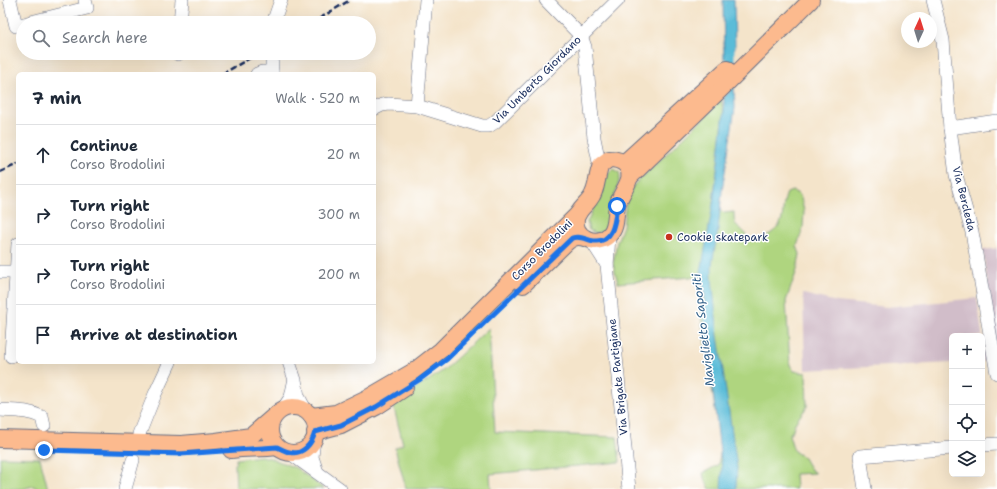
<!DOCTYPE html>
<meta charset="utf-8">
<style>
:root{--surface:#fff;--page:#f6f6f7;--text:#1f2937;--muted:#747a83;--line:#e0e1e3}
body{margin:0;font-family:"Shantell Sans",sans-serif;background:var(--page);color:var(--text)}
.controls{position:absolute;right:12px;bottom:12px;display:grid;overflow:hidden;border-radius:6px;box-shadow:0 4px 16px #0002}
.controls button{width:36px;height:36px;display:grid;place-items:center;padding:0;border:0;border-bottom:1px solid var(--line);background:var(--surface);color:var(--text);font:20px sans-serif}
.compass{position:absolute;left:901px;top:12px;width:36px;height:36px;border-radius:50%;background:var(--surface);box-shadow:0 4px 16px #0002;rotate:4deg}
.stop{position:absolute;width:12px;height:12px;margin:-9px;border:3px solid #1a73e8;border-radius:50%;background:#fff}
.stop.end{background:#1a73e8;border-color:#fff;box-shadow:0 1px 4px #0008}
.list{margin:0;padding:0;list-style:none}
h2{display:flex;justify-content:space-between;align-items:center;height:52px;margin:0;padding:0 16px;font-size:17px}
h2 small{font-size:13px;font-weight:400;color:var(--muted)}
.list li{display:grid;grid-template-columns:26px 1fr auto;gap:12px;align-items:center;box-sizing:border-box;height:60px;padding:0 16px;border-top:1px solid var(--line)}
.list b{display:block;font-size:15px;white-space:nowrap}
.list p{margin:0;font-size:13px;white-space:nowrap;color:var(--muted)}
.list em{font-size:13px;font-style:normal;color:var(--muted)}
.icon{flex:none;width:22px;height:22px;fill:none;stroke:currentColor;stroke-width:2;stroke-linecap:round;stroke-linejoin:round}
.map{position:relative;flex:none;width:997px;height:489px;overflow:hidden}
.search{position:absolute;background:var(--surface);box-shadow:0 4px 16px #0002;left:16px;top:16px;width:360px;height:44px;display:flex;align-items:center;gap:10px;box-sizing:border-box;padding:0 14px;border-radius:22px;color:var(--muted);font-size:15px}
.panel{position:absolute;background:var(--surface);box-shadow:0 4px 16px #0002;left:16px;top:72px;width:360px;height:292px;border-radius:6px}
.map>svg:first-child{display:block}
.industrial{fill:#d1bdc9}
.green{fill:#afd57f;stroke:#65826e}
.water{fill:#5abcd8;stroke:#3a769b}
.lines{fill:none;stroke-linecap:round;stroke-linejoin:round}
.canal{stroke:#5abcd8;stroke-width:9}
.minor-casing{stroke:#676e84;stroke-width:14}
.major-casing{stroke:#676e84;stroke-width:18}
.minor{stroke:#fff;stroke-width:13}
.major{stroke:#fcba8e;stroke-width:16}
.rail{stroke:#1b2f5e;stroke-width:2.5;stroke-dasharray:6 3;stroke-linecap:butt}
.route{stroke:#1a73e8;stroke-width:5}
.poi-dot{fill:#c8321e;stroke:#fff;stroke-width:1.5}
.labels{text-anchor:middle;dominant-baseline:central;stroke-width:3;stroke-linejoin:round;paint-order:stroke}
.street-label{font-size:11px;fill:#1b2f5e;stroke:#fff}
.poi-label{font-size:11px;fill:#1b2f5e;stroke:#fff;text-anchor:start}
.water-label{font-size:12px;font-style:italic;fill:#316089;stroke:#fff}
</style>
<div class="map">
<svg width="997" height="489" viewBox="0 0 997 489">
<rect width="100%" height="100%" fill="#fff"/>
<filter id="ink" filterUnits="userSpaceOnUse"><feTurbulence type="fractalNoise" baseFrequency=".025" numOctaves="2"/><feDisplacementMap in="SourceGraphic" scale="8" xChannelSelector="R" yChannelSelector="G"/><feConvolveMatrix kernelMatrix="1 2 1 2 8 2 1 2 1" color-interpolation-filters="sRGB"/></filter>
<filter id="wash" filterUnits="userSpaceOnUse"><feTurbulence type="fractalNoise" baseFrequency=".012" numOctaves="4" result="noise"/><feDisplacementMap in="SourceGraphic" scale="16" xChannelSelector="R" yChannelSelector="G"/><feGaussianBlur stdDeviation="0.9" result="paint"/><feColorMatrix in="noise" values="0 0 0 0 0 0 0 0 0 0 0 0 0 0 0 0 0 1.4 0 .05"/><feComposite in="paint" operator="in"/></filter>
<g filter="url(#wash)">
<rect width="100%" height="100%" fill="#f4e4ca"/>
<g class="industrial">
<polygon points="997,248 997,354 983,250"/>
<polygon points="803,294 837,302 887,307 977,298 986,361 982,361 982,336 952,336 952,363 805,370"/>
</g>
<g class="green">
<path d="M 721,99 L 724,113 L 713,204 L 724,213 L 734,212 C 734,228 735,222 744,232 C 746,235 747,238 750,240 C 757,241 762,239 768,235 C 789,223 779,211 787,193 L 792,191 L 797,193 L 801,198 L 804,211 L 803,228 L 797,246 L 800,254 L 797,270 L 786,301 L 790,365 L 794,371 L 806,373 L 807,407 L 797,420 L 794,425 L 793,430 L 789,435 L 794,451 L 804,458 L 811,470 L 815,473 L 795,474 L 796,489 L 710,489 L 704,478 L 703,473 L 718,465 L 721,448 L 700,311 C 702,294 709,294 696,278 L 691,277 L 618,283 L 613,264 L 617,242 L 623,226 L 626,202 L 634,185 L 706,116 Z"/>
<polygon points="614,169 619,172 620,177 607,225 604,231 596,233 589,230 587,222 601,192 609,172"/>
<polygon points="489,328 495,432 617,437 620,462 490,474 491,489 406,489 395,448 403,444 393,404 444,370"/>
<polygon points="261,456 270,458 296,468 324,489 236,489 235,465 236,459"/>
<polygon points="0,457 40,458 48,489 39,489 33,486 23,489 0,489"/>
</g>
<g class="water">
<polygon points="723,0 734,0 735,48 724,59"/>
<polygon points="734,87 735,108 722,191 718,230 712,264 712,279 718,336 737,467 736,489 721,489 722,469 704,314 705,296 701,272 713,204 724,113 724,97"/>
</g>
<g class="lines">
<polyline class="canal" points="730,73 730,41"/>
</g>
</g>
<g filter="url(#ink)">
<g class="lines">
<g class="minor-casing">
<g id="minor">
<polyline points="10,0 16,26 23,24"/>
<polyline points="546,0 581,36 585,47 594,138 600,167"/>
<polyline points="933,0 943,40 950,128 956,175 972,232 997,373"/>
<polyline points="27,23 87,8 85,0"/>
<polyline points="180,23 182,0"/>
<polyline points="273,23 281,0"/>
<polyline points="272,53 272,74"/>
<polyline points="178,54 178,53"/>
<polyline points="257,74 262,72 272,72"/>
<polyline points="417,106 426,0"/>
<polyline points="374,109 382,105 389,104 417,106 482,126 489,126 495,122 618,0"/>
<polyline points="950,128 997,121"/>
<polyline points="609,236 607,265 629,489"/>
<polyline points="591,240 607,265"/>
<polyline points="0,272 18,272"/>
<polyline points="11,356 18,244"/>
<polyline points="289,362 295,380 298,396 306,411"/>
<polyline points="283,409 291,397 294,383"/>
<path d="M 0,410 C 16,411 27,410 42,417 L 44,426"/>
<polyline points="139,434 155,394 170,362"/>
<polyline points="314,439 312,457 317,472"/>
<polyline points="982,445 997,444"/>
<polyline points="290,453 340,489"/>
<polyline points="125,489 133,460"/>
<polyline points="865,489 860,456 952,448"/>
</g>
</g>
<g class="major-casing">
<g id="major">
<path d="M 609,159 C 616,159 621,160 626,165 C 637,178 620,192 617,206 C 615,216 617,228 609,235 C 596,248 573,237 576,219 C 578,210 585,206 590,199 C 598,189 596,176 601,165 Z"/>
<polyline points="624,163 727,69"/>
<polyline points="630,177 720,90 811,0"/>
<path d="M 523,285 L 567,242 C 573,237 577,236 585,238"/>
<circle cx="293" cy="430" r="23"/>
<polyline points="311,416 336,413 371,396 414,371 441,350 578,214"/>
<polyline points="315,432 341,425 376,407 405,388"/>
<polyline points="0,439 181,444 216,441 251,436 274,416"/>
<path d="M 231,450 C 247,448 262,449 277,447"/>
</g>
</g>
<use href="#minor" class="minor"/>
<use href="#major" class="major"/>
<g class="rail">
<polyline points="312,23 350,0"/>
<polyline points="222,74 259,53"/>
<polyline points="0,172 18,164"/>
</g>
</g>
</g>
<g class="lines" filter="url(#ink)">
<path class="route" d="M 44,450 L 181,454 L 277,447 C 281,449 285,451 289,452 C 302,456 312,444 315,432 L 341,425 L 376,407 L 419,380 L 447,359 L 572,238 C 581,235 586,240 594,241 C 614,243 615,220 617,206"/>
</g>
<circle class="poi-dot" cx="669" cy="237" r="4"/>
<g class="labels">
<g class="street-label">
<text transform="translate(537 80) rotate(-45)">Via Umberto Giordano</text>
<text transform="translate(964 199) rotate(76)">Via Bercleda</text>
<text transform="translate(542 250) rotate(-45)">Corso Brodolini</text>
<text transform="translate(618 377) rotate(-96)">Via Brigate Partigiane</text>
</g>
<g class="poi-label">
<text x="677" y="237">Cookie skatepark</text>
</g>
<g class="water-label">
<text transform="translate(703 330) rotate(-97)">Naviglietto Saporiti</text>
</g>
</g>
</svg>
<div class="controls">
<button>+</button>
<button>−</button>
<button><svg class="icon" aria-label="locate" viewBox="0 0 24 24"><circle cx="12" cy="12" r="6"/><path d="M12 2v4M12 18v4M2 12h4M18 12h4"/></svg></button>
<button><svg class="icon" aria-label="layers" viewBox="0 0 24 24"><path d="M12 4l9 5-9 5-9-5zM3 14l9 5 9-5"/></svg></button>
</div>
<svg class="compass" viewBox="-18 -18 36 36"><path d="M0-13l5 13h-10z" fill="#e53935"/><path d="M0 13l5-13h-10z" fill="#747a83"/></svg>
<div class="stop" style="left:617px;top:206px"></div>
<div class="stop end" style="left:44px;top:450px"></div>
<div class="search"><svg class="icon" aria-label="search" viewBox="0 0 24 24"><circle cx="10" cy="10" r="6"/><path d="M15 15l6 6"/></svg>Search here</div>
<section class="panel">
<h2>7 min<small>Walk · 520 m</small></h2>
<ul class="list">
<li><svg class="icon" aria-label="ahead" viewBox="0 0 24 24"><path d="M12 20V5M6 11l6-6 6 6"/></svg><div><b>Continue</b><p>Corso Brodolini</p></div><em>20 m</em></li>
<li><svg class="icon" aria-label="right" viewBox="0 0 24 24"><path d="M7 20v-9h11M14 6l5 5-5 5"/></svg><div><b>Turn right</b><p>Corso Brodolini</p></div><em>300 m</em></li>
<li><svg class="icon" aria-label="right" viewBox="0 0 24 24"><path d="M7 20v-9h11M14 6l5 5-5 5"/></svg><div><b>Turn right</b><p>Corso Brodolini</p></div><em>200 m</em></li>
<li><svg class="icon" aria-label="arrive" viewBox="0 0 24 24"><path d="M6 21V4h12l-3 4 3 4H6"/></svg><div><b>Arrive at destination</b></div></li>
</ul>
</section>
</div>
